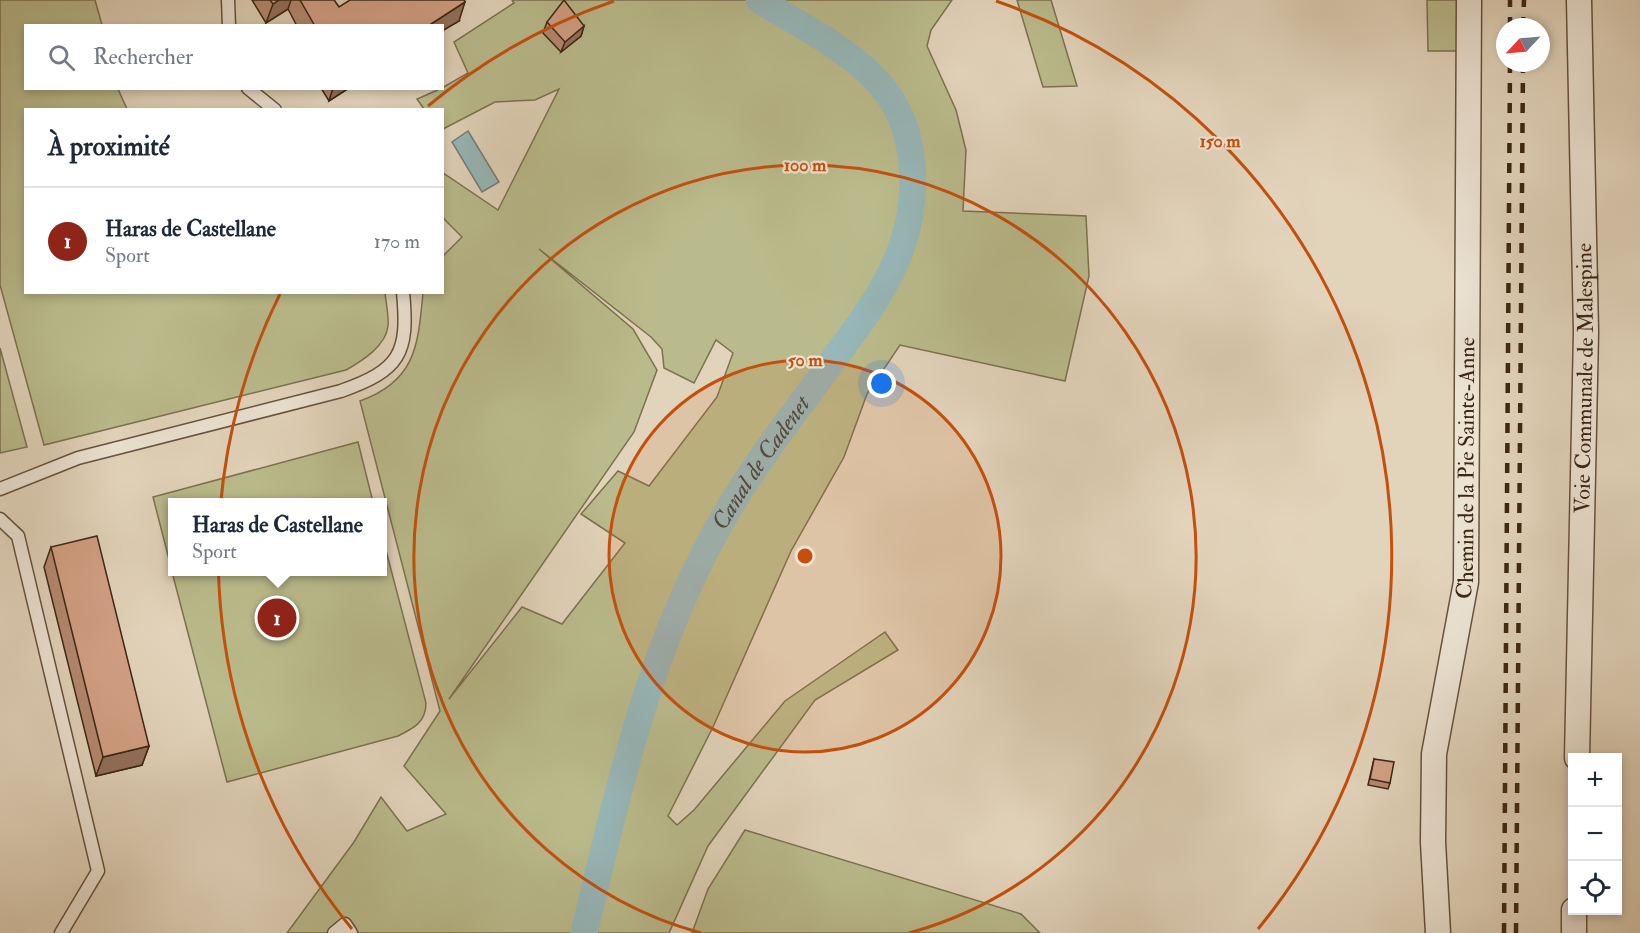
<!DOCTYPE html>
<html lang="fr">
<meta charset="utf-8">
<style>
:root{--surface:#fff;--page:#f2f2f3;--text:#1f2937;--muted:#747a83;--line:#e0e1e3;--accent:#8f2418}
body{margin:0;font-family:"IM FELL Double Pica",serif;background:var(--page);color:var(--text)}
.controls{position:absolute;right:18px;bottom:18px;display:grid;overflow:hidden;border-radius:0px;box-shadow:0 3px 9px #0003}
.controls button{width:54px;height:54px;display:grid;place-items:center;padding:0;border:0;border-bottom:2px solid var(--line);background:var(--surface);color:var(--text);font:30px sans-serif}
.compass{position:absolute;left:1496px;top:18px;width:54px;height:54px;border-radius:50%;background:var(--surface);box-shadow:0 3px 9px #0003;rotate:244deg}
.you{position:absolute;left:882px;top:384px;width:21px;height:21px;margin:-15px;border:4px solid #fff;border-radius:50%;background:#1a73e8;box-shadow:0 0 0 9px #1a73e833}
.badge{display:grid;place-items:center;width:39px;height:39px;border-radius:50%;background:var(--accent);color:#fff;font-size:20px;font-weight:700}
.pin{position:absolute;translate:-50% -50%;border:3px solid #fff;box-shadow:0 2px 6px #0006}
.popup{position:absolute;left:168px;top:498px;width:219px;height:78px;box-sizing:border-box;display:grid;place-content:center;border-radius:0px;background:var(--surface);filter:drop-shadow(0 2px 4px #0005);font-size:20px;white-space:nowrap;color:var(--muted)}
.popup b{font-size:22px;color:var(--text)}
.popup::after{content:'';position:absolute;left:50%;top:100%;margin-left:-12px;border:12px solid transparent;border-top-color:var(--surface)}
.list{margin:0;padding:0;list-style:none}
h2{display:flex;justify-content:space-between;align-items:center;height:78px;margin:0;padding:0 24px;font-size:26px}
h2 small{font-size:20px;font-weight:400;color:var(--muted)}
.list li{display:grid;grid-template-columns:39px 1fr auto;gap:18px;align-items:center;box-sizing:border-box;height:108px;padding:0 24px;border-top:2px solid var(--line)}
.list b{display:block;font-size:22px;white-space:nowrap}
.list p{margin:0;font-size:20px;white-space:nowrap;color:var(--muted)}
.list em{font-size:20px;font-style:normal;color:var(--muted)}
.icon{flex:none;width:33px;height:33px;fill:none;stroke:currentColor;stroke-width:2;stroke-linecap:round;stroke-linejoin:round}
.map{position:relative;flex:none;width:1640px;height:933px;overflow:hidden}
.search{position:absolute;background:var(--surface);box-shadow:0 3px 9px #0003;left:24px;top:24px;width:420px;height:66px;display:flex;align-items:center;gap:15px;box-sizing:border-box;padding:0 21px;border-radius:0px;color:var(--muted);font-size:22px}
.panel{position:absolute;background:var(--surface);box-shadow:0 3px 9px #0003;left:24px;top:108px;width:420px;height:186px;border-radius:0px}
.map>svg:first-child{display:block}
.green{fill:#babb8c;stroke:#7c7150;stroke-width:1.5;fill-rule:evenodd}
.water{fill:#97b7b9;stroke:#737d77;stroke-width:1.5}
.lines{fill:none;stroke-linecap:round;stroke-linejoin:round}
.canal{stroke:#97b7b9;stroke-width:27}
.service-casing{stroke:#66523d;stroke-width:15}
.minor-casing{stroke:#66523d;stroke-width:27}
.service{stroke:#ece3d3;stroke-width:12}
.minor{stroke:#ece3d3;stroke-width:24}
.rail{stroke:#3d2713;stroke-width:4.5;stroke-dasharray:10 10;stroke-linecap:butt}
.wall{fill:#b58a72;stroke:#3d2713;stroke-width:1.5}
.shaded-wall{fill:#94715d;stroke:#3d2713;stroke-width:1.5}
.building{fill:#d3a185;stroke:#3d2713;stroke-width:1.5}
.ring{fill:none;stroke:#c64f0d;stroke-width:3}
.labels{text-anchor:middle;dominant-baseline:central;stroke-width:4.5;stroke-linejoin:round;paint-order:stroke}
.street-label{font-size:22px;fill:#3d2713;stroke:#ece3d3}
.water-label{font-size:24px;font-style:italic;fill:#544b3c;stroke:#ece3d3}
.centre{fill:#c64f0d;stroke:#ece3d3;stroke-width:3}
.ring-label{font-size:18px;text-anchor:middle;font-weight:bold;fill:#c64f0d;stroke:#ece3d3;stroke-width:4.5;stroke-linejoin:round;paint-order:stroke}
</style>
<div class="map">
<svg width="1640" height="933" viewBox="0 0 1640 933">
<rect width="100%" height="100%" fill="#e2d4bb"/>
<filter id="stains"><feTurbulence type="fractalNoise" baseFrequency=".00333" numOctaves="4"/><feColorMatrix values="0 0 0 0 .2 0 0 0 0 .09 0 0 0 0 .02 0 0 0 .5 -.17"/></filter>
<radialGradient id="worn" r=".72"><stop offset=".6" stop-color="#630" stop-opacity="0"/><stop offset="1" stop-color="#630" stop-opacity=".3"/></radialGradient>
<g class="green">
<path d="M 0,0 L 95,0 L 102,25 L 26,26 L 26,88 L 118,89 L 127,109 L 26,110 L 26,292 L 385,293 C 386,303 389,316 388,326 C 386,346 362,361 346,370 L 44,445 L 0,285 Z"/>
<path d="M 512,0 L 952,0 L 931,30 L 927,46 L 956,110 L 966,150 L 963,211 L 1086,216 L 1089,276 L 1065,381 L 900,345 L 867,394 L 844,457 L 791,551 L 713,727 L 668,816 L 677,825 L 694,810 L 785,701 L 885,632 L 898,650 L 815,700 L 708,846 L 669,933 L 287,933 L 354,842 L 381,797 L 407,831 L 446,814 L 404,766 L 440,711 L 360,401 C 416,381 418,345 423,293 L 442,292 L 443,256 L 462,237 L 443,218 L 443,173 L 498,210 L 559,89 L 535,100 L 495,102 L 443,129 L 442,110 L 424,109 L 417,99 L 442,88 L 468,73 L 454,42 L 514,3 ZM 539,249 L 651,337 L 662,349 L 664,368 L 694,383 L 716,340 L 733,353 L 717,397 L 649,486 L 618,471 L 581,514 L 625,543 L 562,624 L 522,607 L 449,699 L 634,432 L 657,370 L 633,329 Z"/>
<polygon points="1017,0 1051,0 1077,86 1043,87"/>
<polygon points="1427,0 1461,0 1460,51 1428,51"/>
<polygon points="0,348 27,447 0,453"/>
<polygon points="358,442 373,502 172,502 172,571 153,497"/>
<path d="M 382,535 L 426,703 C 426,722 414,728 398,736 L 227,782 L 172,572 L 382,572 Z"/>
<polygon points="745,830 1021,914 1040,933 692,933 708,889"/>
</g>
<polygon class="water" points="468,131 499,182 482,192 452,142"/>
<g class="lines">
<path class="canal" id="s1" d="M 584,933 C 617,796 647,656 716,531 C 750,469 795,413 836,356 C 859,325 882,295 897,259 C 919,207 921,134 883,88 C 854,51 799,25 759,0"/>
<g class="service-casing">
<g id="service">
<polyline points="228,0 229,26"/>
<polyline points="248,88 275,110"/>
<path d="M 0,489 L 78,458 L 341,391 C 400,370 409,354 403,292"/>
<polyline points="0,519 18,536 98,871 61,933"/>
<polyline points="334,933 345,924 351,933"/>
</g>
</g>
<g class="minor-casing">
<g id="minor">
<path id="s2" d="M 1577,758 L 1586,332 L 1579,0"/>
<path id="s3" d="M 1438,933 L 1433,842 L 1434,754 L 1466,582 L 1469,0"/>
<polyline points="1574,933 1574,910"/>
</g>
</g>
<use href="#service" class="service"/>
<use href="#minor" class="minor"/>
<g class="rail">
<polyline points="1510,27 1510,0"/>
<polyline points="1523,27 1524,0"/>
<polyline points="1504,933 1510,63"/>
<polyline points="1516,933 1523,63"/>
</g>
</g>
<g class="wall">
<polygon points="252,0 334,0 339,7 459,21 442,31 442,26 297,26 288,9 266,23"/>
<polygon points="547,22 584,26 581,36 561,52 543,33"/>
<polygon points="321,88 349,88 329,101"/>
<polygon points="51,547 149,746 142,765 96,776 44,567"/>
<polygon points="1374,759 1390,783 1388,789 1368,785"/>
</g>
<g class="shaded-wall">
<polygon points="279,0 291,0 288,9 266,23 273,4"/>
<polygon points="465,2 459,21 442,31 442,26 428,26"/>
<polygon points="584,26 581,36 561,52 565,42"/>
<polygon points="333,88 349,88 329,101"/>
<polygon points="149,746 142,765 96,776 103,757"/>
</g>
<g class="building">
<polygon points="270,0 279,0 273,4"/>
<polygon points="300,0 334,0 339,7 350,0 464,0 465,2 428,26 315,26"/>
<polygon points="564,0 584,26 565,42 547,22"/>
<polygon points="97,536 149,746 103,757 51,547"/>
<polygon points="1374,759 1394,762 1390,783 1370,779"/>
</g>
<circle cx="805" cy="556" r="196" fill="#c64f0d" fill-opacity=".12"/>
<g class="ring">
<circle cx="805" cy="556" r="196"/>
<path d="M701 933A391 391 0 1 1 909 933"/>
<path d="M352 929A587 587 0 0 1 280 294M428 106A587 587 0 0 1 614 1M996 1A587 587 0 0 1 1258 929"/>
</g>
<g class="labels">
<g class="street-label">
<text stroke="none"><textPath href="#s2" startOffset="380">Voie Communale de Malespine</textPath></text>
<text stroke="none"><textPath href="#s3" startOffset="468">Chemin de la Pie Sainte-Anne</textPath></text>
</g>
<g class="water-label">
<text stroke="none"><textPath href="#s1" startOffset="506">Canal de Cadenet</textPath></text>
</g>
</g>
<circle cx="805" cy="556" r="9" class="centre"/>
<g class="ring-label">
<text x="1220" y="147">150 m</text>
<text x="805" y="171">100 m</text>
<text x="805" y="366">50 m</text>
</g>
<rect width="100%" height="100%" filter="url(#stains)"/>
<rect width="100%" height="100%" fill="url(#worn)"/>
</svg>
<div class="controls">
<button>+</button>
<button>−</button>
<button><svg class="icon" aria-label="locate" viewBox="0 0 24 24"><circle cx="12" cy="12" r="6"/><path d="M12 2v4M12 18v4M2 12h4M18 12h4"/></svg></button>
</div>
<svg class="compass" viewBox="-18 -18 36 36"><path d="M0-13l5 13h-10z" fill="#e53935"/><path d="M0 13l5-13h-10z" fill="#747a83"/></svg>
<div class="you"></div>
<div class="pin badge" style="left:277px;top:618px">1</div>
<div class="popup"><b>Haras de Castellane</b>Sport</div>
<div class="search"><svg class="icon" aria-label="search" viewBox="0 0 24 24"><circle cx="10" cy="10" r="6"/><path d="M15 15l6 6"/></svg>Rechercher</div>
<section class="panel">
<h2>À proximité<small></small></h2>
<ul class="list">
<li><span class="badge">1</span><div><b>Haras de Castellane</b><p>Sport</p></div><em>170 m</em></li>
</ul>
</section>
</div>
